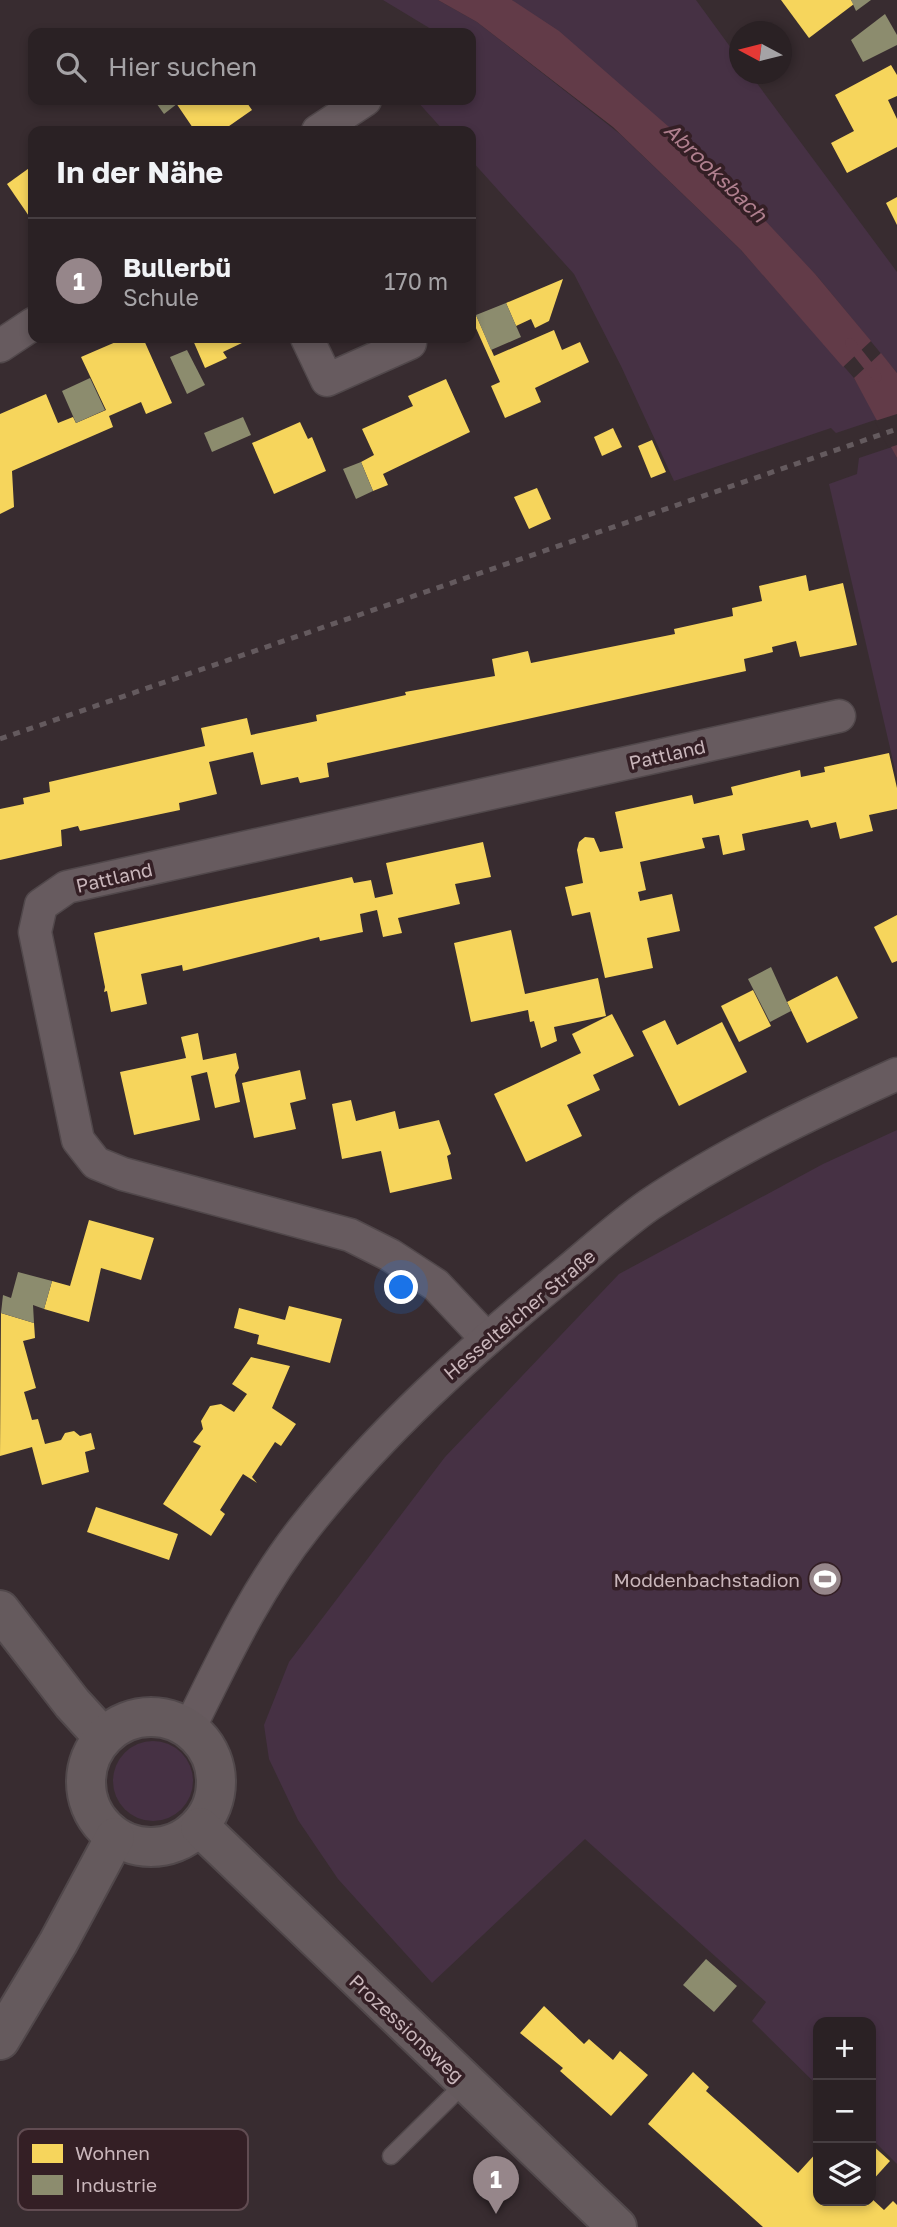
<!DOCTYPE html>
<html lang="de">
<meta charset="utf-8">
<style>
:root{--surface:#2a2124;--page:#32292c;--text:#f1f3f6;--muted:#a5a3a6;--line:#463e41;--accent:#96868a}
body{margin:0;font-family:"Golos Text",sans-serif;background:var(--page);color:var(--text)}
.controls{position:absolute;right:21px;bottom:21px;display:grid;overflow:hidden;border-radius:14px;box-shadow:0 4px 10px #0003}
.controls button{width:63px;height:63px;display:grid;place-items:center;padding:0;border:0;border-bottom:2px solid var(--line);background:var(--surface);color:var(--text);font:35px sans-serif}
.compass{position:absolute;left:729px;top:21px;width:63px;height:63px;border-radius:50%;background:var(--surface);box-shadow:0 4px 10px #0003;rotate:277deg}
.you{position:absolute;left:402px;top:1288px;width:24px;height:24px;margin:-18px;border:5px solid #fff;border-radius:50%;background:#1a73e8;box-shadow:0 0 0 10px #1a73e833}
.badge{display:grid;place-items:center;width:46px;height:46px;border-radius:50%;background:var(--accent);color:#fff;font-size:23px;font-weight:700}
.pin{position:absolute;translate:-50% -58px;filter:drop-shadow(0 2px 4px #0008)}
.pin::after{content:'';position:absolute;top:37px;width:24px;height:21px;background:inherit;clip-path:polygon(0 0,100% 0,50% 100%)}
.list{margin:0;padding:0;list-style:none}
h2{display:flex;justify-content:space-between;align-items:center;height:91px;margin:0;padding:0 28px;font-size:30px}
h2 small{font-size:23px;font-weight:400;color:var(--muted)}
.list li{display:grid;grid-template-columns:46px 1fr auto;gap:21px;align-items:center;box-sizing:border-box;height:126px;padding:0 28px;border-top:2px solid var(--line)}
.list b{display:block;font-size:26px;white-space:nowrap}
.list p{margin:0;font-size:23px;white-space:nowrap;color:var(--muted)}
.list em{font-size:23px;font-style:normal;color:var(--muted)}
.icon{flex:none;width:38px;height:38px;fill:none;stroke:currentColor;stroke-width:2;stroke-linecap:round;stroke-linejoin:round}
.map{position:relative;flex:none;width:897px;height:2227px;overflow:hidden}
.search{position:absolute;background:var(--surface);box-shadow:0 4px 10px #0003;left:28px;top:28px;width:448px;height:77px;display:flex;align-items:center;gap:18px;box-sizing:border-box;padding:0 24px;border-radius:14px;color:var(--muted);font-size:26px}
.panel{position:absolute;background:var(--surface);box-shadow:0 4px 10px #0003;left:28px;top:126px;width:448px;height:217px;border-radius:14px}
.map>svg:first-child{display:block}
.green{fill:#463144}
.water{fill:#623b48}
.pier{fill:#382c30}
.homes{fill:#f6d55c}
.industry{fill:#8c8c6e}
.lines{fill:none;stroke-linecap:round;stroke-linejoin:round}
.stream{stroke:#623b48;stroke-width:10}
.lane-casing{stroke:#51484b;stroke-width:19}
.street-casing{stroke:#51484b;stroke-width:35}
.secondary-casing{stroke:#51484b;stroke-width:42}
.lane{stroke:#675b5f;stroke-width:16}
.street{stroke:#675b5f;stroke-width:32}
.secondary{stroke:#655a5d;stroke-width:38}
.rail{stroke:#645a5e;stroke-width:5;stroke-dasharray:7 7;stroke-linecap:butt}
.labels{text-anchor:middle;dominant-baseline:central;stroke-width:7;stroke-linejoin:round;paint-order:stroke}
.street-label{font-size:19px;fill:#c9b6bb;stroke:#341f25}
.poi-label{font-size:19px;fill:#c9b6bb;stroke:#341f25;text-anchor:end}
.water-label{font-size:21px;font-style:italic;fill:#af7f8e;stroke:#341f25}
.key{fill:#341f25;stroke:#614c52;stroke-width:2}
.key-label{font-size:19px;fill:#c9b6bb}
</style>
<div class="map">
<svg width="897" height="2227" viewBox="0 0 897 2227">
<rect width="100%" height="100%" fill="#382c30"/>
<g class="green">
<polygon points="383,0 438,0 477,22 620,134 741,250 854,378 878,419 836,433 831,428 674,481 621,366 574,274 471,160 471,131 444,131 416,100 471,100 471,33 425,33 431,29"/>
<polygon points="512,0 696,0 739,59 740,74 750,74 897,272 897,373 816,275"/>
<polygon points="892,447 897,458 897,778 829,484 857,474 859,458"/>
<polygon points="897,1130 897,2164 871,2138 871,2022 818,2022 818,2086 752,2021 766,2002 585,1839 432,1983 338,1879 298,1820 269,1759 264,1725 289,1662 445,1457 619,1274 823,1164"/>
<circle cx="153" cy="1781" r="40"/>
</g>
<g class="water">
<polygon points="438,0 512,0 559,31 716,168 816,275 871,341 843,367 741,250 613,127 477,22"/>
<polygon points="881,353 897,373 897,458 854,378"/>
</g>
<polygon class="pier" points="897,414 897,445 888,448 875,421"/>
<g class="homes">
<polygon points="781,0 851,0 854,4 809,38"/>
<polygon points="891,65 897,75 897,96 888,100 897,119 897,147 847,173 831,143 854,131 835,95"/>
<polygon points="182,100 245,100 252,110 222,131 208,131 205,127 195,131 176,103"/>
<polygon points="32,166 33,168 33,222 7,184"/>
<polygon points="897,197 897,225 886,203"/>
<polygon points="563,279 549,321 535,328 531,319 516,326 506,303"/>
<polygon points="476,315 494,356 554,330 562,350 580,342 589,362 535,388 541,402 505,418 491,386 500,382 471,317"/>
<polygon points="125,338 143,338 172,403 146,414 141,402 109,416 113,427 12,471 14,507 0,514 0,414 46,394 58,423 73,417 76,423 106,410 81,357"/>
<polygon points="192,338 242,338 244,342 223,352 227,358 205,368"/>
<polygon points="446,379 470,432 383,474 388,485 373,491 361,462 374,455 362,429 413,406 408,396"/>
<polygon points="300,422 308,439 312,437 326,471 274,494 252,443"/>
<polygon points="613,428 622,447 602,456 594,437"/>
<polygon points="652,440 666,472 651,478 638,446"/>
<polygon points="537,488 551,519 529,529 514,497"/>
<polygon points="806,575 809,591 843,583 857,645 800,657 796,641 772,647 773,652 744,659 746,671 327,763 329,777 300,783 298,777 261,785 253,752 209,762 217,794 179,803 180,810 80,831 78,826 61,830 62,846 0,860 0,809 24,804 23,798 50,792 49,782 205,746 201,728 247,718 251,735 317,721 316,715 406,695 405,692 495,676 492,659 528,651 531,663 675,634 674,629 733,616 732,608 762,601 759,586"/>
<polygon points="889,753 897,788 897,809 869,815 873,831 840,839 836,822 811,828 808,820 742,834 745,850 723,855 719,835 702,838 705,848 640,862 646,890 638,892 640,901 672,894 680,931 647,938 653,968 605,978 590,912 572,916 565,887 583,883 577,850 579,842 585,837 594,838 600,852 623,848 615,812 692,795 694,804 711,800 733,795 731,787 800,770 801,777 825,772 824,767"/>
<polygon points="483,842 491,877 455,884 460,904 398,918 402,933 383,937 377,910 360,914 363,932 320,941 319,937 183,971 182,965 141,974 147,1004 111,1012 107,991 104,992 105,987 94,933 352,877 354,883 371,880 375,898 393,894 386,863"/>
<polygon points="897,915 897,961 892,963 874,927"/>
<polygon points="511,930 525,994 598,978 606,1016 554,1027 557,1041 541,1048 534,1021 530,1022 528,1010 471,1022 454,943"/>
<polygon points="837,976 858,1018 807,1043 787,1002"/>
<polygon points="753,990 771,1026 739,1042 721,1006"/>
<polygon points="612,1014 634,1056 593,1075 600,1090 567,1105 582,1136 526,1162 494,1094 581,1053 572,1034"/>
<polygon points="665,1020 677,1045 722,1022 747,1072 679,1106 642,1031"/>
<polygon points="198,1033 203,1060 236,1053 239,1068 235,1075 240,1102 215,1108 207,1072 191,1076 200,1120 134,1135 120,1072 186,1058 181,1037"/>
<polygon points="300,1070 306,1099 290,1103 296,1129 254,1138 242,1083"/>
<polygon points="351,1100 356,1121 395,1111 399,1129 439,1120 451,1154 447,1156 452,1179 390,1193 381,1151 342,1159 332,1104"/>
<polygon points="89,1220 154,1238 141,1280 101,1268 89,1322 44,1309 52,1281 70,1286"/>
<polygon points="289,1306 342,1319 330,1363 257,1344 259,1335 234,1328 239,1308 285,1320"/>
<polygon points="1,1313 34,1323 35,1338 23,1341 36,1388 24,1392 32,1420 38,1419 45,1444 61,1440 65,1433 74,1431 80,1436 91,1433 95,1449 85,1452 89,1472 42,1485 32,1447 0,1456"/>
<polygon points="251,1357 290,1366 272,1408 296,1424 281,1446 275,1442 252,1477 257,1483 243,1474 220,1510 225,1514 211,1536 163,1504 201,1446 193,1442 203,1429 201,1421 210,1406 221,1404 234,1412 247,1394 232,1384"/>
<polygon points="96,1507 178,1534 169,1560 87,1532"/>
<polygon points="544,2006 584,2044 589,2039 613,2060 620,2051 648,2075 611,2116 560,2071 563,2068 520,2033"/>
<polygon points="693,2072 709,2087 706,2091 798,2173 818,2151 818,2201 871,2201 871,2198 884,2210 893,2201 897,2205 897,2227 763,2227 648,2124"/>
<polygon points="871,2144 890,2161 871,2182"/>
</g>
<g class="industry">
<polygon points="851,0 871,0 856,11"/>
<polygon points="885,14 897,35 897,45 863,62 851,40"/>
<polygon points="154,100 182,100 164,114"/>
<polygon points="506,303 521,337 491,350 476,315"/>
<polygon points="187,350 205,385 187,394 170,357"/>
<polygon points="90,378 105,410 76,423 62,391"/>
<polygon points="243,417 251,435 212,452 204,433"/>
<polygon points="361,462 373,491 356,499 343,469"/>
<polygon points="771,967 791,1011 770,1022 748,979"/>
<polygon points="18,1272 52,1281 44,1309 33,1305 34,1323 1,1313 3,1295 11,1298"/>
<polygon points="706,1959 737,1986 714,2012 683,1985"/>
</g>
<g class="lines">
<polyline class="stream" points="850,343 877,377"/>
<g class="lane-casing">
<polyline id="lane" points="391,2156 465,2083"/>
</g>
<g class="street-casing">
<g id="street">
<polyline points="318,131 365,100"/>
<polyline points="307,338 327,380 410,343"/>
<polyline points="0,346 33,324"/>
<polyline points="486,1338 436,1285 390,1255 350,1235 123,1174 96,1163 78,1140 35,932 41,905 67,887 839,716"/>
<path d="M 190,1727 C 224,1658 257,1587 306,1526 C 380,1432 470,1351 563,1275 C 591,1252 619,1226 649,1205 C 726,1153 813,1112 897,1074"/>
</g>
</g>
<g class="secondary-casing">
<g id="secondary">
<polyline points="0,1610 72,1703 103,1737"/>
<circle cx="151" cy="1782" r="65"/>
<polyline points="200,1827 617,2227"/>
<polyline points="0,2040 58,1943 115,1837"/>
</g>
</g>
<use href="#lane" class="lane"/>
<use href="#street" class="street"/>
<use href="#secondary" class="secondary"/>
<polyline class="rail" points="0,739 897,429"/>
</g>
<defs>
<g id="stadium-disc" transform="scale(1.75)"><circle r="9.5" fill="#96868a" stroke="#341f25"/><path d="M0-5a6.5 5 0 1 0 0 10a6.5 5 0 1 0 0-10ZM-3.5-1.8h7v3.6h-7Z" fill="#fff"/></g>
</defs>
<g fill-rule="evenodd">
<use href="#stadium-disc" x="825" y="1579"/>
</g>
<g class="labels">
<g class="street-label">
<text transform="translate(667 754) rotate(-13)">Pattland</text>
<text transform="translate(114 877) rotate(-13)">Pattland</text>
<text transform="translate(519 1314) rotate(-40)">Hesselteicher Straße</text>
<text transform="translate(407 2028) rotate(43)">Prozessionsweg</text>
</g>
<g class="poi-label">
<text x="800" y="1579">Moddenbachstadion</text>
</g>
<g class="water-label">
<text transform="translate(716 172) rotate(44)">Abrooksbach</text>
</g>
</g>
<rect x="18" y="2129" width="230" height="81" rx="10" class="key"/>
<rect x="32" y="2144" width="31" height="19" fill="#f6d55c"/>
<rect x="32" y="2175" width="31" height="20" fill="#8c8c6e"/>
<g class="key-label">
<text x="75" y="2160">Wohnen</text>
<text x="75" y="2192">Industrie</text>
</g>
</svg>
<div class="controls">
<button>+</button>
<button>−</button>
<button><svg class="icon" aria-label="layers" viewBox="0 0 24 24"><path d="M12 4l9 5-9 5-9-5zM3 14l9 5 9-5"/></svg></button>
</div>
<svg class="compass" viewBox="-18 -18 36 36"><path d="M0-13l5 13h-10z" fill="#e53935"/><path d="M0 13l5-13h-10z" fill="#a5a3a6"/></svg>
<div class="you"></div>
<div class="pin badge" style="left:496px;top:2214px">1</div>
<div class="search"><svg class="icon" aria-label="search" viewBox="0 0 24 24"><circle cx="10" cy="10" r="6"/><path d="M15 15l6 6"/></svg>Hier suchen</div>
<section class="panel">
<h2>In der Nähe<small></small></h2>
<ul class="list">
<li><span class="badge">1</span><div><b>Bullerbü</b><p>Schule</p></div><em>170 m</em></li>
</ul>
</section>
</div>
